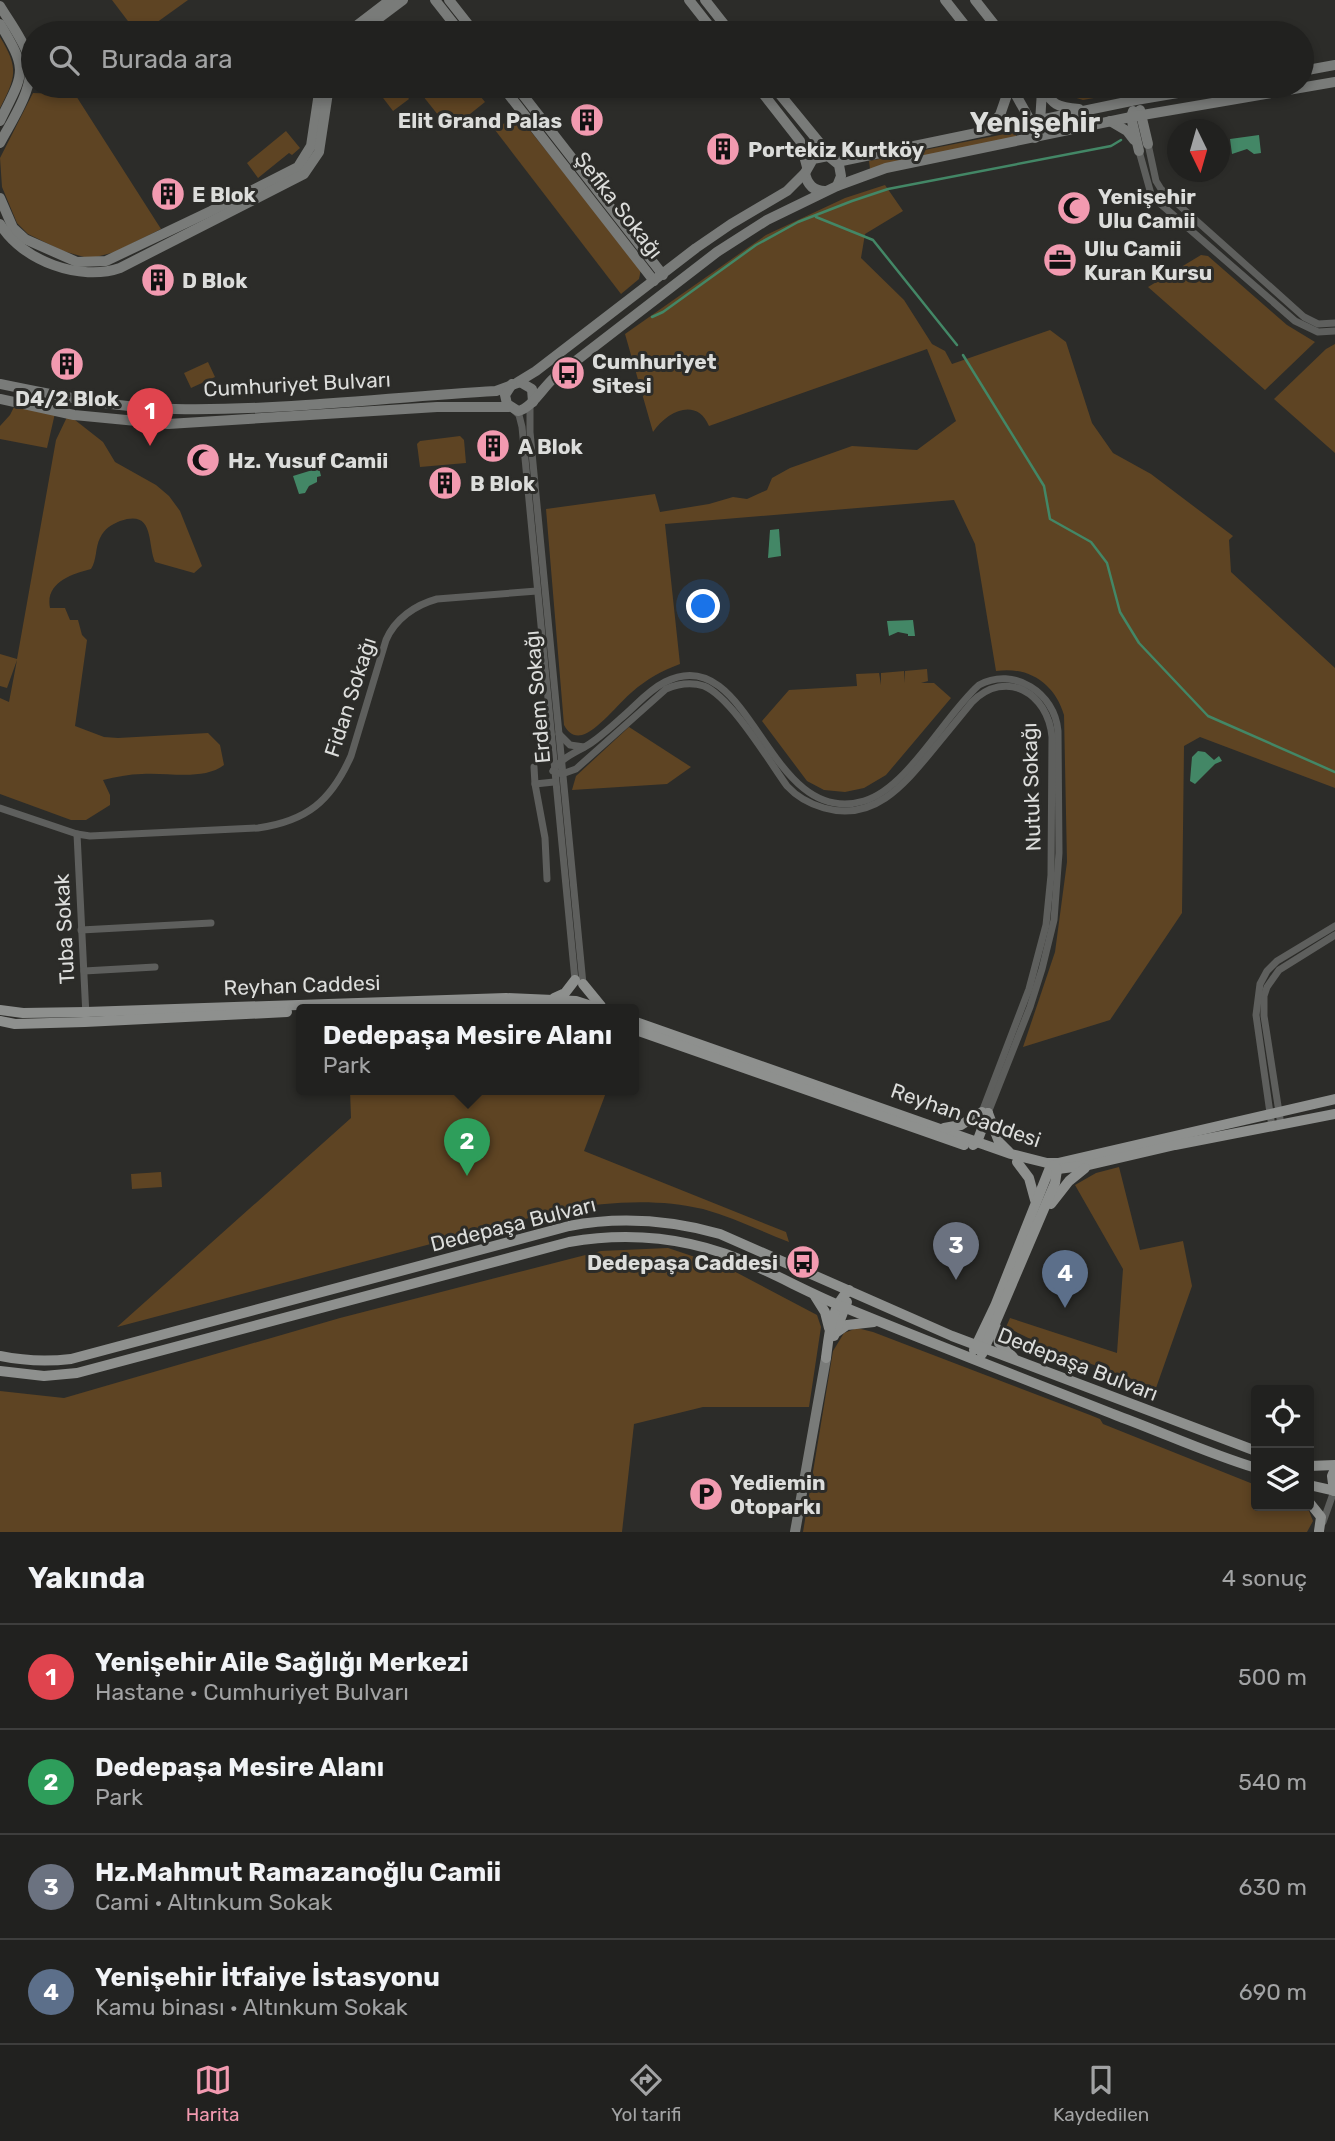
<!DOCTYPE html>
<html lang="tr">
<meta charset="utf-8">
<style>
:root{--surface:#21211f;--page:#292928;--text:#f1f3f6;--muted:#a2a3a4;--line:#3e3e3d;--accent:#f29ab0}
body{margin:0;font-family:Rubik,sans-serif;background:var(--page);color:var(--text)}
.controls{position:absolute;right:21px;bottom:21px;display:grid;overflow:hidden;border-radius:7px;box-shadow:0 4px 10px #0003}
.controls button{width:63px;height:63px;display:grid;place-items:center;padding:0;border:0;border-bottom:2px solid var(--line);background:var(--surface);color:var(--text);font:35px sans-serif}
.compass{position:absolute;left:1167px;top:119px;width:63px;height:63px;border-radius:50%;background:var(--surface);box-shadow:0 4px 10px #0003;rotate:175deg}
.you{position:absolute;left:704px;top:607px;width:24px;height:24px;margin:-18px;border:5px solid #fff;border-radius:50%;background:#1a73e8;box-shadow:0 0 0 10px #1a73e833}
.badge{display:grid;place-items:center;width:46px;height:46px;border-radius:50%;background:var(--accent);color:#fff;font-size:23px;font-weight:700}
.pin{position:absolute;translate:-50% -58px;filter:drop-shadow(0 2px 4px #0008)}
.pin::after{content:'';position:absolute;top:37px;width:24px;height:21px;background:inherit;clip-path:polygon(0 0,100% 0,50% 100%)}
.popup{position:absolute;left:296px;top:1004px;width:343px;height:91px;box-sizing:border-box;display:grid;place-content:center;border-radius:7px;background:var(--surface);filter:drop-shadow(0 2px 5px #0005);font-size:23px;white-space:nowrap;color:var(--muted)}
.popup b{font-size:26px;color:var(--text)}
.popup::after{content:'';position:absolute;left:50%;top:100%;margin-left:-14px;border:14px solid transparent;border-top-color:var(--surface)}
.list{margin:0;padding:0;list-style:none}
h2{display:flex;justify-content:space-between;align-items:center;height:91px;margin:0;padding:0 28px;font-size:30px}
h2 small{font-size:23px;font-weight:400;color:var(--muted)}
.list li{display:grid;grid-template-columns:46px 1fr auto;gap:21px;align-items:center;box-sizing:border-box;height:105px;padding:0 28px;border-top:2px solid var(--line)}
.list b{display:block;font-size:26px;white-space:nowrap}
.list p{margin:0;font-size:23px;white-space:nowrap;color:var(--muted)}
.list em{font-size:23px;font-style:normal;color:var(--muted)}
.icon{flex:none;width:38px;height:38px;fill:none;stroke:currentColor;stroke-width:2;stroke-linecap:round;stroke-linejoin:round}
.map{position:relative;flex:none;width:1335px;height:1532px;overflow:hidden}
.search{position:absolute;background:var(--surface);box-shadow:0 4px 10px #0003;left:21px;right:21px;top:21px;height:77px;display:flex;align-items:center;gap:18px;box-sizing:border-box;padding:0 24px;border-radius:38px;color:var(--muted);font-size:26px}
.sheet{height:511px;background:var(--surface)}
nav{display:flex;justify-content:space-around;align-items:center;box-sizing:border-box;height:98px;border-top:2px solid var(--line);background:var(--surface);font-size:19px;color:var(--muted)}
nav a{display:grid;justify-items:center;gap:4px}
nav .on{color:var(--accent)}
.map>svg:first-child{display:block}
.green{fill:#5e4423}
.water{fill:#438766}
.lines{fill:none;stroke-linecap:round;stroke-linejoin:round}
.stream{stroke:#438766;stroke-width:2.5}
.street{stroke:#5e5f5d;stroke-width:7}
.secondary{stroke:#797b79;stroke-width:10}
.primary{stroke:#8e908e;stroke-width:10}
.labels{text-anchor:middle;dominant-baseline:central;stroke-width:6;stroke-linejoin:round;paint-order:stroke}
.poi-label{font-size:21px;font-weight:bold;fill:#dcdddb;stroke:#2c2c29;text-anchor:start}
.street-label{font-size:21px;fill:#dcdddb;stroke:#2c2c29}
.district-label{font-size:28px;font-weight:bold;fill:#dcdddb;stroke:#2c2c29}
</style>
<div class="map">
<svg width="1335" height="1532" viewBox="0 0 1335 1532">
<rect width="100%" height="100%" fill="#2c2c29"/>
<g class="green">
<polygon points="112,0 188,0 142,33 137,33"/>
<path d="M 0,37 C 19,68 16,77 0,108 Z"/>
<polygon points="374,86 399,86 409,99 393,111"/>
<polygon points="415,86 472,86 485,102 450,130"/>
<polygon points="1056,86 1159,86 1083,100 1064,94"/>
<polygon points="71,88 161,229 115,252 96,257 84,257 63,251 28,234 17,223 2,187 0,158 33,93 62,94"/>
<polygon points="520,118 641,269 639,279 621,294 495,130 510,119"/>
<polygon points="286,131 300,148 292,155 289,153 258,178 247,163"/>
<polygon points="1015,132 1017,138 870,169 869,161"/>
<path d="M 885,185 L 903,211 L 865,234 L 861,258 L 904,300 L 932,344 L 945,351 L 952,364 L 1050,330 L 1066,342 L 1092,423 L 1113,453 L 1151,474 L 1233,536 L 1229,540 L 1231,572 L 1335,668 L 1335,788 L 1200,737 L 1184,746 L 1182,913 L 1110,1020 L 1023,1047 L 1055,952 L 1067,862 L 1064,715 C 1055,684 1029,666 996,671 L 975,544 L 954,500 L 665,524 L 680,664 C 661,671 647,679 632,692 C 619,703 597,731 582,735 C 573,737 568,732 564,725 L 546,509 L 655,494 L 660,512 L 709,504 L 733,497 L 747,499 L 767,490 L 772,478 L 790,468 L 852,446 L 917,450 L 956,421 L 927,349 L 709,426 C 697,397 667,411 653,432 L 625,334 L 766,235 L 845,198 Z"/>
<polygon points="1201,255 1208,256 1287,325 1315,342 1265,390 1148,287"/>
<polygon points="1335,344 1335,453 1274,399 1326,349"/>
<polygon points="208,362 215,377 191,388 184,373"/>
<polygon points="17,401 56,409 47,448 0,439 0,426 10,415"/>
<path d="M 74,416 L 75,420 L 103,442 L 115,462 L 156,485 L 169,496 L 180,511 L 202,566 L 194,573 L 155,562 C 147,543 155,509 120,521 C 111,525 105,528 100,538 C 95,548 97,560 91,569 C 71,574 45,583 50,608 L 65,608 L 70,620 L 78,620 L 82,635 L 87,640 L 75,726 L 104,737 L 118,738 L 208,733 L 220,745 L 224,765 C 203,781 167,772 142,774 C 129,774 116,777 103,780 L 110,795 L 110,805 L 86,820 L 71,820 L 0,794 L 0,698 L 9,702 L 17,660 L 7,688 L 0,686 L 0,654 L 17,659 L 56,440 L 67,417 Z"/>
<polygon points="460,436 464,440 466,463 420,467 417,444 420,441"/>
<polygon points="927,669 928,681 921,683 934,683 951,698 886,775 864,788 845,792 824,790 807,781 762,721 789,690 857,686 856,674 879,673 881,685 881,673 904,671 905,683 905,671"/>
<polygon points="629,727 691,767 667,784 572,790 576,776"/>
<path d="M 350,1090 L 607,1090 L 584,1151 L 786,1232 L 789,1242 C 761,1231 732,1217 703,1209 C 657,1198 609,1202 563,1209 L 117,1327 L 351,1118 Z"/>
<polygon points="1119,1167 1140,1250 1183,1241 1192,1286 1156,1388 1051,1349 1006,1327 1010,1318 1117,1353 1123,1269 1075,1185 1096,1173"/>
<polygon points="161,1172 162,1187 132,1189 131,1174"/>
<polygon points="668,1248 728,1268 817,1315 821,1327 809,1407 703,1407 634,1424 622,1532 0,1532 0,1391 64,1398 340,1318 601,1251"/>
<polygon points="857,1328 873,1332 1090,1415 1100,1419 1103,1424 1253,1484 1256,1485 1256,1506 1307,1506 1313,1521 1307,1532 803,1532 833,1351 844,1333"/>
</g>
<g class="water">
<polygon points="1259,135 1261,153 1254,154 1247,149 1232,154 1230,139"/>
<polygon points="319,468 321,476 317,477 317,482 309,486 305,493 299,494 293,476"/>
<polygon points="779,529 781,556 768,558 770,530"/>
<polygon points="913,620 915,636 908,636 908,634 898,632 889,636 887,621"/>
<polygon points="1198,751 1205,752 1214,760 1219,756 1222,761 1215,764 1195,784 1190,781 1192,757"/>
</g>
<g class="lines">
<g class="stream">
<polyline points="816,217 873,240 957,345"/>
<polyline points="652,317 663,312 756,245 798,222 852,201 888,189 1111,146 1121,140"/>
<polyline points="963,355 1044,486 1050,519 1091,542 1107,563 1120,612 1139,643 1208,716 1335,772"/>
</g>
<g class="street">
<polyline points="1148,144 1156,181 1161,189 1304,317 1318,324 1335,323"/>
<polyline points="1139,151 1151,194 1156,200 1295,321 1318,332 1335,331"/>
<polyline points="530,406 530,432 583,984"/>
<polyline points="514,410 519,415 522,427 575,980"/>
<polyline points="559,734 570,745 584,747"/>
<polyline points="534,767 535,784 545,838 547,879"/>
<path d="M 553,771 C 561,757 578,752 591,743 C 601,736 611,727 620,719 C 635,707 647,691 665,682 C 752,638 766,830 864,801 C 908,788 944,716 979,685 C 1014,666 1055,693 1058,731 L 1059,853 L 1054,920 L 1042,969 L 1030,1007 L 988,1113"/>
<path d="M 553,771 L 562,774 L 576,769 L 666,689 C 678,684 691,682 704,686 C 731,697 769,761 787,786 C 797,797 810,804 824,808 C 873,822 903,786 931,752 C 945,735 958,719 972,702 C 1006,668 1048,693 1052,737 L 1051,875 L 1046,925 L 1029,989 L 982,1112"/>
<polyline points="535,784 554,782"/>
<path d="M 0,808 L 77,834 L 90,836 L 258,828 C 307,821 331,801 351,756 L 386,640 C 395,619 415,605 437,599 L 537,591"/>
<polyline points="77,834 86,1016"/>
<polyline points="81,930 211,923"/>
<polyline points="84,971 155,967"/>
<polyline points="1281,1125 1264,1016 1264,996 1267,987 1279,970 1335,935"/>
<polyline points="1272,1127 1256,1015 1260,984 1267,971 1277,961 1335,926"/>
<polyline points="1323,1522 1334,1491"/>
</g>
<g class="secondary">
<polyline points="435,0 461,33"/>
<polyline points="449,0 475,33"/>
<polyline points="689,0 715,33"/>
<polyline points="705,0 731,33"/>
<polyline points="945,0 971,33"/>
<polyline points="975,0 1001,33"/>
<path d="M 0,6 C 9,21 22,38 28,55 C 38,84 13,118 0,143"/>
<path d="M 0,24 C 29,72 24,72 0,121"/>
<polyline points="347,33 390,0"/>
<polyline points="359,33 403,0"/>
<polyline points="1302,71 1335,65"/>
<polyline points="502,86 654,281"/>
<polyline points="516,86 663,275"/>
<polyline points="757,86 800,141 807,167"/>
<polyline points="773,86 832,158"/>
<polyline points="1011,86 1031,122 1035,138"/>
<path d="M 1040,86 C 1054,105 1055,107 1079,109"/>
<polyline points="1140,110 1148,144"/>
<polyline points="1133,111 1131,117 1139,151"/>
<polyline points="1110,121 1127,131 1134,140"/>
<polyline points="1040,123 1042,90"/>
<polyline points="986,129 1000,115 1010,86"/>
<polyline points="837,162 1136,100 1219,86"/>
<path d="M 805,173 C 807,184 813,191 825,191"/>
<polyline points="0,198 13,228 25,239 77,262 106,261 211,211 298,167 311,146 320,86"/>
<path d="M 0,224 C 22,261 81,282 120,268 L 304,174 L 319,152 L 329,86"/>
<polyline points="518,382 536,371 696,248 731,224 787,191 805,173 813,159 828,156 839,165 841,176 837,186"/>
<path d="M 0,384 C 58,396 116,408 175,409 C 282,411 389,397 496,391 L 520,382 L 532,389 L 533,402"/>
<path d="M 512,384 L 505,395 L 507,404 L 518,411 C 532,408 543,387 555,377 L 717,252 L 767,220 L 837,186 L 886,168 L 1131,117 L 1335,82"/>
<polyline points="0,399 74,415 168,424 437,407 509,407"/>
<polyline points="795,1532 826,1358"/>
</g>
<g class="primary">
<polyline points="583,984 601,1006"/>
<polyline points="554,998 565,993 575,980"/>
<polyline points="413,1008 500,1007 570,1010"/>
<polyline points="0,1010 23,1013 86,1012 506,998 576,1001 604,1010"/>
<polyline points="0,1021 15,1024 85,1022 287,1012"/>
<polyline points="633,1021 1011,1154 1047,1163 1058,1163 1335,1099"/>
<polyline points="633,1029 964,1145"/>
<polyline points="988,1113 999,1142 1009,1152"/>
<polyline points="944,1128 961,1125 982,1112"/>
<polyline points="973,1145 977,1142 988,1113"/>
<polyline points="1017,1162 1029,1178 1035,1200"/>
<polyline points="1050,1170 1089,1165 1175,1145 1335,1114"/>
<polyline points="1051,1204 1069,1181 1085,1168"/>
<polyline points="815,1296 825,1312 829,1328"/>
<polyline points="996,1327 999,1343 1013,1357"/>
<polyline points="837,1332 847,1325 874,1322"/>
<polyline points="834,1336 847,1302"/>
<polyline points="974,1350 995,1306 1051,1165"/>
<polyline points="982,1354 1055,1183 1057,1170 1054,1165"/>
<path d="M 0,1356 C 24,1361 46,1362 71,1359 L 569,1226 C 621,1216 670,1220 720,1234 L 952,1336 L 1256,1451"/>
<path d="M 826,1358 C 829,1334 831,1307 849,1290"/>
<path d="M 0,1371 L 44,1376 L 77,1373 L 569,1242 C 633,1231 695,1238 755,1266 C 785,1279 815,1296 846,1308 C 936,1345 1027,1380 1118,1416 C 1164,1433 1209,1454 1256,1468"/>
<polyline points="1309,1466 1335,1465"/>
<polyline points="1309,1485 1335,1491"/>
<polyline points="1334,1491 1332,1476 1335,1469"/>
<polyline points="1309,1502 1321,1517 1319,1531"/>
</g>
</g>
<defs>
<g id="building-disc" transform="scale(1.75)"><circle r="9.5" fill="#f29ab0" stroke="#2c2c29"/><path d="M-4-6H4V6H1V3H-1V6H-4ZM-2.5-4.3h1.7v1.8h-1.7ZM.8-4.3h1.7v1.8H.8ZM-2.5-1h1.7V.8h-1.7ZM.8-1h1.7V.8H.8Z" fill="#111"/></g>
<g id="mosque-disc" transform="scale(1.75)"><circle r="9.5" fill="#f29ab0" stroke="#2c2c29"/><path d="M3.5-4.9A6 6 0 1 0 3.5 4.9A5 5 0 1 1 3.5-4.9Z" fill="#111"/></g>
<g id="office-disc" transform="scale(1.75)"><circle r="9.5" fill="#f29ab0" stroke="#2c2c29"/><path d="M-6-3h4V-5.5h4V-3h4V5H-6ZM-1-4.5V-3h2v-1.5ZM-6 0V1H6V0Z" fill="#111"/></g>
<g id="bus-disc" transform="scale(1.75)"><circle r="9.5" fill="#f29ab0" stroke="#2c2c29"/><path d="M-5-6H5V4H4V6H2V4H-2V6H-4V4H-5ZM-3.5-4V0h7V-4ZM-3.5 1.2v1.5H-2V1.2ZM2 1.2v1.5H3.5V1.2Z" fill="#111"/></g>
<g id="parking-disc" transform="scale(1.75)"><circle r="9.5" fill="#f29ab0" stroke="#2c2c29"/><path d="M-3.5-5.5H1a3.5 3.5 0 0 1 0 7H-1V5.5H-3.5ZM-1-3.4V-.6H.8a1.4 1.4 0 0 0 0-2.8Z" fill="#111"/></g>
</defs>
<g fill-rule="evenodd">
<use href="#building-disc" x="587" y="120"/>
<use href="#building-disc" x="723" y="149"/>
<use href="#building-disc" x="168" y="194"/>
<use href="#mosque-disc" x="1074" y="208"/>
<use href="#office-disc" x="1060" y="260"/>
<use href="#building-disc" x="158" y="280"/>
<use href="#building-disc" x="67" y="364"/>
<use href="#bus-disc" x="568" y="373"/>
<use href="#building-disc" x="493" y="446"/>
<use href="#mosque-disc" x="203" y="460"/>
<use href="#building-disc" x="445" y="483"/>
<use href="#bus-disc" x="803" y="1262"/>
<use href="#parking-disc" x="706" y="1494"/>
</g>
<g class="labels">
<g class="poi-label">
<text x="562" y="120" text-anchor="end">Elit Grand Palas</text>
<text x="748" y="149">Portekiz Kurtköy</text>
<text x="192" y="194">E Blok</text>
<text x="1098" y="196">Yenişehir<tspan x="1098" dy="24">Ulu Camii</tspan></text>
<text x="1084" y="248">Ulu Camii<tspan x="1084" dy="24">Kuran Kursu</tspan></text>
<text x="182" y="280">D Blok</text>
<text x="592" y="361">Cumhuriyet<tspan x="592" dy="24">Sitesi</tspan></text>
<text x="67" y="398" text-anchor="middle">D4/2 Blok</text>
<text x="518" y="446">A Blok</text>
<text x="228" y="460">Hz. Yusuf Camii</text>
<text x="470" y="483">B Blok</text>
<text x="778" y="1262" text-anchor="end">Dedepaşa Caddesi</text>
<text x="730" y="1482">Yediemin<tspan x="730" dy="24">Otoparkı</tspan></text>
</g>
<g class="street-label">
<text transform="translate(619 205) rotate(52)">Şefika Sokağı</text>
<text transform="translate(297 384) rotate(-3)">Cumhuriyet Bulvarı</text>
<text transform="translate(350 697) rotate(-72)">Fidan Sokağı</text>
<text transform="translate(537 697) rotate(-95)">Erdem Sokağı</text>
<text transform="translate(1031 787) rotate(-92)">Nutuk Sokağı</text>
<text transform="translate(64 929) rotate(-93)">Tuba Sokak</text>
<text transform="translate(302 985) rotate(-2)">Reyhan Caddesi</text>
<text transform="translate(966 1115) rotate(19)">Reyhan Caddesi</text>
<text transform="translate(513 1224) rotate(-14)">Dedepaşa Bulvarı</text>
<text transform="translate(1078 1364) rotate(21)">Dedepaşa Bulvarı</text>
</g>
<g class="district-label">
<text x="1035" y="122">Yenişehir</text>
</g>
</g>
</svg>
<div class="controls">
<button><svg class="icon" aria-label="locate" viewBox="0 0 24 24"><circle cx="12" cy="12" r="6"/><path d="M12 2v4M12 18v4M2 12h4M18 12h4"/></svg></button>
<button><svg class="icon" aria-label="layers" viewBox="0 0 24 24"><path d="M12 4l9 5-9 5-9-5zM3 14l9 5 9-5"/></svg></button>
</div>
<svg class="compass" viewBox="-18 -18 36 36"><path d="M0-13l5 13h-10z" fill="#e53935"/><path d="M0 13l5-13h-10z" fill="#a2a3a4"/></svg>
<div class="you"></div>
<div class="pin badge" style="left:150px;top:446px;background:#e0444e">1</div>
<div class="pin badge" style="left:467px;top:1176px;background:#2e9e5b">2</div>
<div class="popup"><b>Dedepaşa Mesire Alanı</b>Park</div>
<div class="pin badge" style="left:956px;top:1280px;background:#6b7280">3</div>
<div class="pin badge" style="left:1065px;top:1308px;background:#5c6f8a">4</div>
<div class="search"><svg class="icon" aria-label="search" viewBox="0 0 24 24"><circle cx="10" cy="10" r="6"/><path d="M15 15l6 6"/></svg>Burada ara</div>
</div>
<section class="sheet">
<h2>Yakında<small>4 sonuç</small></h2>
<ul class="list">
<li><span class="badge" style="background:#e0444e">1</span><div><b>Yenişehir Aile Sağlığı Merkezi</b><p>Hastane · Cumhuriyet Bulvarı</p></div><em>500 m</em></li>
<li><span class="badge" style="background:#2e9e5b">2</span><div><b>Dedepaşa Mesire Alanı</b><p>Park</p></div><em>540 m</em></li>
<li><span class="badge" style="background:#6b7280">3</span><div><b>Hz.Mahmut Ramazanoğlu Camii</b><p>Cami · Altınkum Sokak</p></div><em>630 m</em></li>
<li><span class="badge" style="background:#5c6f8a">4</span><div><b>Yenişehir İtfaiye İstasyonu</b><p>Kamu binası · Altınkum Sokak</p></div><em>690 m</em></li>
</ul>
</section>
<nav>
<a class="on"><svg class="icon" aria-label="map" viewBox="0 0 24 24"><path d="M3 6l6-2 6 2 6-2v14l-6 2-6-2-6 2zM9 4v14M15 6v14"/></svg>Harita</a>
<a><svg class="icon" aria-label="directions" viewBox="0 0 24 24"><path d="M12 3l9 9-9 9-9-9zM9 14v-3h6M13 9l2 2-2 2"/></svg>Yol tarifi</a>
<a><svg class="icon" aria-label="saved" viewBox="0 0 24 24"><path d="M7 4h10v16l-5-4-5 4z"/></svg>Kaydedilen</a>
</nav>
